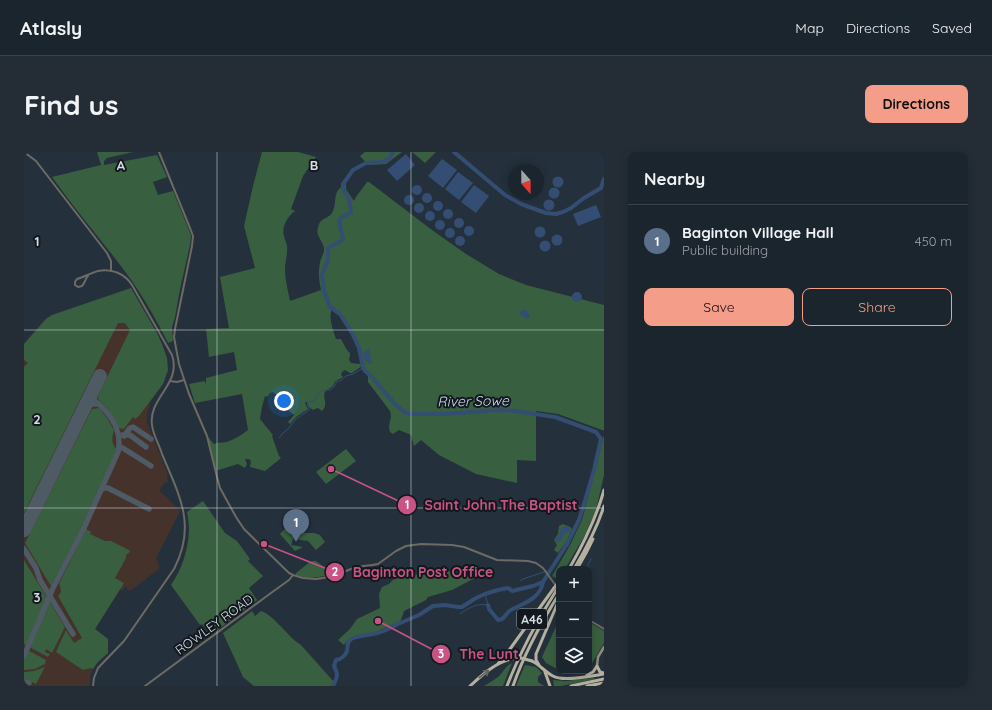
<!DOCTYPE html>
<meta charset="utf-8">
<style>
:root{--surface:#1b252d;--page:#242d35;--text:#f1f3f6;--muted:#a0a5aa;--line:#394249;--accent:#f49e8a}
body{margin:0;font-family:Quicksand,sans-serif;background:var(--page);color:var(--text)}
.controls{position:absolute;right:12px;bottom:12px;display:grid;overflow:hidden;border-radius:8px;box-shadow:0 2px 10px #0003}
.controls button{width:36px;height:36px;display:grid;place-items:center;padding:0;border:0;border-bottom:1px solid var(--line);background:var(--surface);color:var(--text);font:20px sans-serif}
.compass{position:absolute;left:484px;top:12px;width:36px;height:36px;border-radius:50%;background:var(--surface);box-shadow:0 2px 10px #0003;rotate:159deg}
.you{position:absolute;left:260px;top:249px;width:14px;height:14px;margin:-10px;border:3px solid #fff;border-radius:50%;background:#1a73e8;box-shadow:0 0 0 6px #1a73e833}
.badge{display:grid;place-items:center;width:26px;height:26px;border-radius:50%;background:var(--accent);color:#fff;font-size:13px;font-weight:700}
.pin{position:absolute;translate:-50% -33px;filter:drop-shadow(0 1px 2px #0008)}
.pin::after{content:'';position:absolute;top:21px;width:14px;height:12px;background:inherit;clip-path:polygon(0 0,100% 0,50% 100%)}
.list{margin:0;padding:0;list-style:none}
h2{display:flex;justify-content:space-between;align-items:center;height:52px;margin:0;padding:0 16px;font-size:17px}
h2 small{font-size:13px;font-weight:400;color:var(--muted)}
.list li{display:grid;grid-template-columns:26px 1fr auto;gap:12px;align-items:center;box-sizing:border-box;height:72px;padding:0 16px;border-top:1px solid var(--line)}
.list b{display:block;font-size:15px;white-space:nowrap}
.list p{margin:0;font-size:13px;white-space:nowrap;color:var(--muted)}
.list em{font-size:13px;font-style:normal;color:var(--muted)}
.actions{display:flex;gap:8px;padding:12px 16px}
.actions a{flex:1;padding:9px 0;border:1px solid var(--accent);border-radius:8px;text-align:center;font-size:14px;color:var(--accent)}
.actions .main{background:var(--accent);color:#111}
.icon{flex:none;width:22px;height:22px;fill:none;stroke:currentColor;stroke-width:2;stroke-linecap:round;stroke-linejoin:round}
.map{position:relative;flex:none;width:580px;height:534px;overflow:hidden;border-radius:8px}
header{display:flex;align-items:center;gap:24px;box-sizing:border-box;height:56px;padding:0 20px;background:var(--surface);border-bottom:1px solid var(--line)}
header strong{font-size:19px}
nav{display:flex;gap:22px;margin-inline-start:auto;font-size:14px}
.intro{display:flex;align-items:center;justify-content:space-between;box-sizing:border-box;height:96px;padding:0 24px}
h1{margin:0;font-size:28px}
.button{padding:10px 18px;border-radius:8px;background:var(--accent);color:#111;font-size:14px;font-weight:700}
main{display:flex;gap:24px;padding:0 24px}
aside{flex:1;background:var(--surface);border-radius:8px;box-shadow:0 2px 10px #0003}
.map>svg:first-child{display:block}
.commercial{fill:#44322b}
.green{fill:#385f3f;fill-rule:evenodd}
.water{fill:#344d72}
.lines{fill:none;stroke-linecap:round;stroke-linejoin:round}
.stream{stroke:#344d72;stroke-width:1}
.river{stroke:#344d72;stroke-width:4}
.taxiway{stroke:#4e5a64;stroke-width:5.5}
.runway{stroke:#4e5a64;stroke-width:14}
.tertiary{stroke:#6d6a63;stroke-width:2}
.secondary{stroke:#8f8c7f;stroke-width:2.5}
.trunk{stroke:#b6b09f;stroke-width:3}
.trunk-bridge{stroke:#b6b09f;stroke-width:3}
.oneway{stroke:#64645e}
.grid{fill:none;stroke:#d5dde5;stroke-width:1;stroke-opacity:0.55}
.labels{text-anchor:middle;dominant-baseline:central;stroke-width:4;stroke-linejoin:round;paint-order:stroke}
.shield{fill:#12181d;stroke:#9aa2a9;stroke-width:1}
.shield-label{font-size:12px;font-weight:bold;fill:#d5dde5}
.street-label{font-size:13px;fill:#d5dde5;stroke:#12181d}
.water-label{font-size:14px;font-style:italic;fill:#cadbf5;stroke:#12181d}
.grid-label{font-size:13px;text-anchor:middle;font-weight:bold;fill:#d5dde5;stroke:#12181d;stroke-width:4;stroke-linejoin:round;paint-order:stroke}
.leader{fill:none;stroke:#c85384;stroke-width:1.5}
.callout-dot{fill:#c85384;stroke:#12181d;stroke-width:1.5}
.mark-label{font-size:12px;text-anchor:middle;font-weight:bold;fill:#fff}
.callout-label{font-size:14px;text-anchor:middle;font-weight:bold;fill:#c85384;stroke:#12181d;stroke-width:4;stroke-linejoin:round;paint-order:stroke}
</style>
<header>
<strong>Atlasly</strong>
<nav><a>Map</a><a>Directions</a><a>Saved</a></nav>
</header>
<div class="intro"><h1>Find us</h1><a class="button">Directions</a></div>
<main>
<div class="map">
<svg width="580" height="534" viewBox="0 0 580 534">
<rect width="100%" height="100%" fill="#24313c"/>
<polygon class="commercial" points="107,136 133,181 138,192 143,206 144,218 139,232 127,249 123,263 123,270 144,323 143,326 144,330 141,331 137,335 136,339 156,359 144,383 132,406 136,416 118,430 105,439 102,434 99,438 96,438 71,477 84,487 84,501 73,511 69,517 66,526 66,534 0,534 0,192 21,167 28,163"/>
<g class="green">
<path d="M 73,0 L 109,0 L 83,6 L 80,9 L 80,13 L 133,3 L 143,25 L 129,30 L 134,43 L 149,39 L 165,78 L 167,84 L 166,93 L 156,137 L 151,165 L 148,175 L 149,189 L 144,191 C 134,171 123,151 110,132 C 84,95 54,62 28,25 L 77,13 Z"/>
<path d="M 238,0 L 274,0 L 292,5 L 279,24 L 267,57 L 271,59 C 264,64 257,75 260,84 C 261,89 264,92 263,99 C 263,105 261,111 261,117 C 261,128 264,138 266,149 L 297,138 C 295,129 294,120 296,110 C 297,106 299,103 300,99 C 301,90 291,85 294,76 C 296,65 303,68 308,61 C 312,55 310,46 313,40 C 315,36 319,34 322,32 L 322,37 L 330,49 L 332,45 L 343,30 L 345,30 L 408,78 L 442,102 L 475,122 L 502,133 L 580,153 L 580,278 L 578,278 L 534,262 L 512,259 L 512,309 L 493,308 L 493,331 L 452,322 L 415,303 L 397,288 L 390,294 L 387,283 L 375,278 L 369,282 L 366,280 C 363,271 369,268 366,259 L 344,230 L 344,225 L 338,214 L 328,221 L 326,221 L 321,218 L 318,220 L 317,223 L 319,225 C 314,229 312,226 309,234 C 307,236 303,237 301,240 C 298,245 305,252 298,259 L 294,256 L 289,258 L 285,255 L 283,250 L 280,251 L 281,251 L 284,257 L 272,265 L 266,272 L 264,270 L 270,263 L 265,259 L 265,254 L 264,251 L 257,248 L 253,244 L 253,243 L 249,240 L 246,241 L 243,245 L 241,244 L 238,255 L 236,267 L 249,283 L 248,284 L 255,304 L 257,306 L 241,319 L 226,315 L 227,309 L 225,307 L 221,307 L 223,312 L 221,316 L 214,312 L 191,319 L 183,284 L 190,292 C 194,290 198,291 203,290 C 211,287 218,283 224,278 L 218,242 L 171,251 L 165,232 L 181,229 L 181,231 L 182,231 L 182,226 L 213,218 L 210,200 L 185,205 L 182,177 L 205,176 L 196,125 L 231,116 L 220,74 L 229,34 ZM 308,157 L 316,162 L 328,181 L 335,196 L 337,212 L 327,211 L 325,208 L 326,203 L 326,201 C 322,198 320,192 317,187 L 312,187 C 309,177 304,166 308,157 Z"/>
<polygon points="341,0 378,0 362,12 344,13 336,4"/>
<polygon points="388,0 412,0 401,11"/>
<polygon points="107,136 133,181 138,192 143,206 144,218 139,232 115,264 111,267 109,265 100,277 95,276 83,256 74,247 74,244 106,178 101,171 94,171 0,361 0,215 4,211 0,208 0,192 22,167 28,163"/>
<path d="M 75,256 L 83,266 L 90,278 C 88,286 87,290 92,297 L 91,301 L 58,375 L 27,434 L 1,391 L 68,257 Z"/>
<polygon points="580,283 580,323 572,358 561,383 541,417 535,417 535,426 534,427 528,424 546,393 558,368"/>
<polygon points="322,297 332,309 302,332 292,320"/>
<path d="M 179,349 L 201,381 L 213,389 L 226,407 L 224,409 L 239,424 L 225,436 L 233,448 L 187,483 L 178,472 L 176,473 L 147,433 C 158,417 164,398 165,379 C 165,373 164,366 163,360 Z"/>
<polygon points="265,372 274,381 290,381 296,383 301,390 292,398 284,389 269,387 267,393 279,395 271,399 256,382"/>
<polygon points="539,372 546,375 548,377 542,390 534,401 530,398 533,393 530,388 534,382 535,374"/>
<polygon points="62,377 67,380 66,382 81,389 87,389 105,398 106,400 102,403 102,406 91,426 100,431 71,477 84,487 84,501 73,511 69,517 67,516 59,518 32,500 42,478 50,491 58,486 34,444 37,440 36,434 35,432"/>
<polygon points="0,408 41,475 28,501 22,497 21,500 26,502 24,505 0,492"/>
<path d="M 289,409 L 292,409 L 308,421 L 308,422 C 296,426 284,427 272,423 L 272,421 L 286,410 Z"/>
<path d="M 401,417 L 417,417 L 451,426 L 428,438 L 404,445 L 402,448 L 380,459 L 377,468 L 375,470 C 368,473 361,476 354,479 C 342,483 327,481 320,493 L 314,488 L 326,477 L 333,467 L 356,456 L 355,442 L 358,435 L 365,432 L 379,418 L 380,425 L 399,421 Z"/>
<path d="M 228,459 L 231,464 L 237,459 C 250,463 264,485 277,493 L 310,530 L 309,534 L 230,534 L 219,525 L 199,481 Z"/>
<polygon points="535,468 535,518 522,511 518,505"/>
<polygon points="565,470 580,479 580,491 565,516"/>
<polygon points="0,496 22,508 21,512 11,517 0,518"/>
<path d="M 488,511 L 479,534 L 460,534 C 465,531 470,528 474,525 C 479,521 481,514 488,511 Z"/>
<polygon points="501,513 512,515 518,521 514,525 514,530 520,534 492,534"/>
<polygon points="21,515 12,532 4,528 3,528 0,527 0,520 10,519"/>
<polygon points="569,526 572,527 537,534 530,534 529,528 541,529"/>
</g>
<g class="water">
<polygon points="382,2 391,13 373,29 363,18"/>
<polygon points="418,7 433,18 419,36 404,24"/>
<polygon points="434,20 449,31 435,48 421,37"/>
<circle cx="534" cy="30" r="5.5"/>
<circle cx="393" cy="38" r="5"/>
<polygon points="450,33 465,44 452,61 437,50"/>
<circle cx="530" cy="41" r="5.5"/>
<circle cx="403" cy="46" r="5"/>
<circle cx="385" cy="48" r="5"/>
<circle cx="525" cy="53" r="5.5"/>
<circle cx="414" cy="54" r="5"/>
<circle cx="395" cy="56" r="5"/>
<polygon points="572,53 577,65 554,74 549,62"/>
<circle cx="424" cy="62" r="5"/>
<circle cx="406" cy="64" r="5"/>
<circle cx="435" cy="71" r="5"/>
<circle cx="416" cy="73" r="5"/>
<circle cx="445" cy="79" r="5"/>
<circle cx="516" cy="80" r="5.5"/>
<circle cx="426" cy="81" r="5"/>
<circle cx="533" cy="88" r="5.5"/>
<circle cx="436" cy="89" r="5"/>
<circle cx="521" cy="94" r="5.5"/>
<circle cx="553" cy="145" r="5"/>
<path d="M 498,158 C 502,157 504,161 506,165 L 504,167 L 501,166 L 496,162 L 496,159 Z"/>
<polygon points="345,197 346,198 346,204 348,211 346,212 344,211 341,208 339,201 343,198"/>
<polygon points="541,374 545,376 546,379 545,380 540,382 536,390 531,389 531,386 535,384 537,376"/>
</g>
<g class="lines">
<g class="stream">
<path d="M 255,286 L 260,280 L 264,277 L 272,267 L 285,258 L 285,256 L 283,251 L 291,248 C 294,239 298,238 306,238 L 310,235 L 313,229 L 316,229 L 322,224 L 329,222 L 339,216"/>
<polyline points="543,392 547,395"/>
<polyline points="562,417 567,407"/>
<polyline points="496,429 499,427 526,418"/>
<polyline points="484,436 487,435"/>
<path d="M 436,462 C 444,456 453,451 464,453 L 461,442"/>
</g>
<g class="river">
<polyline points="430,0 481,43 497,52 522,61 532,62 539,60 547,56 560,46 577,36 580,27"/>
<path d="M 464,453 L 465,457 L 474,468 L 478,467 C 481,465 483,460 487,458 C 500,451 516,447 519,430"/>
<path d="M 309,534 C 313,525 315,524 310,514 L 312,508 L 316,507 L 321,503 L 323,499 L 324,491 L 327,487 L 332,485 L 354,481 L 362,478 L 374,472 L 395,463 L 409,454 L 421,453 L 434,455 L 438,455 L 452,446 L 461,442 L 474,438 L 484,436 L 488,439 L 509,434 L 519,430 L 543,392 L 555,368 L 560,352 L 570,318 L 577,287 L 572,280 L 531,265 L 491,259 L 474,258 L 421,262 L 385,262 L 380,260 L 370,251 L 346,223 L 341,219 L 339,216 L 335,196 L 328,181 L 316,162 L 306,155 L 300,139 L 298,123 L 304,108 L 304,97 L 307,94 L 314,91 L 319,87 L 315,69 L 317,66 L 327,60 L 325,47 L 319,37 L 319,32 L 329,18 L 342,11 L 358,10 L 365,7 L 369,0"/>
</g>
<g class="taxiway">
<polyline points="59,258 67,252 75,252"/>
<polyline points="98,283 106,283 122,295"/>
<polyline points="100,284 106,276 109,275 127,287"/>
<path d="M 95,297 L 96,295 L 99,296 C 108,302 118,308 127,314"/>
<polyline points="77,338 80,336 84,336 125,357"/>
<polyline points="0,397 12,416 16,428 49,482"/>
<path d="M 0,504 L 29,436 L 60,376 L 94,300 C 98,283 90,267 78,255 C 75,252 72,250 69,247 L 68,241"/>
<polyline points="0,529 5,531 3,534"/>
</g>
<polyline class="runway" points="0,378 76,224"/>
<g class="tertiary">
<polyline points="0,0 12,9 83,101 87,109 87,119"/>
<polyline points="135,0 166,76 169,84 168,94 151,177 150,185 155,212 165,242 183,284 193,325 196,336 212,365 220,377 265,421 269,423 279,426 292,427 299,426 312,423 332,415 348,413 354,412 372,399 382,394 397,392 428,393 440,395 473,408 504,409 512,411 519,416 535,438"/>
<path d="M 64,124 C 61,127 61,131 58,134 L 54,135 L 51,133 L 51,130 L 53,127 C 60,125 67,121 74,119 C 88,116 101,122 108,133 L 148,203 C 158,232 124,246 128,273 C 129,283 135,292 138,302 C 155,343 173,373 150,417 L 100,489 L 74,516 L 70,526 L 69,534"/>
<polyline points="146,229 153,230 160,228"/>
<polyline points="565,468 580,477"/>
<polyline points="121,534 247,441 265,428 269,423"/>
</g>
<polyline class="secondary" points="573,514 574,505 580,495"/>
<g class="trunk">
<path d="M 545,417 C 560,391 572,367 580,338"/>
<path d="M 550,417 C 562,397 573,376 580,354"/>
<polyline points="553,417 562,401 569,387"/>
<path d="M 508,509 C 516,513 521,520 529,524 C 539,530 568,524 580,522"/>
<polyline points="474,512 486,497 530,436"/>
<polyline points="515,513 512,508 512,502 535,448"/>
<polyline points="521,520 526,534"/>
<polyline points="563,523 569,520 573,514 576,520 580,521"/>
<path d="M 446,534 C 458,523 471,511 487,507"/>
<path d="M 483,534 C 496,500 513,469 532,439"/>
<path d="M 489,534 C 500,502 517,471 535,442"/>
<polyline points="547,534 580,527"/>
<polyline points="563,534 580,531"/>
</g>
<g class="trunk-bridge">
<polyline points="530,436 534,431"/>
<polyline points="532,439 535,434"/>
<polyline points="487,507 497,506 508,509"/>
</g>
</g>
<defs><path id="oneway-shaft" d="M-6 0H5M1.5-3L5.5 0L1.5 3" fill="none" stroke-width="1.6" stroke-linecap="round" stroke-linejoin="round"/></defs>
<use class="oneway" href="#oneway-shaft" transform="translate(460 522) rotate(-38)"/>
<path class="grid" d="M 193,0 L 193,534M 387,0 L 387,534M 0,178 L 580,178M 0,356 L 580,356"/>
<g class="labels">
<rect class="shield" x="493" y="457" width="30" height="20" rx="3"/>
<g class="shield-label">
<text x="508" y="467">A46</text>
</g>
<g class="street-label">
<text transform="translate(190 472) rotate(-36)">ROWLEY ROAD</text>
</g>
<g class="water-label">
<text transform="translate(449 249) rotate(-1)">River Sowe</text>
</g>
</g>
<g class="grid-label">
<text x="97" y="18">A</text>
<text x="290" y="18">B</text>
<text x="13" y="94">1</text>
<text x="13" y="272">2</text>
<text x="13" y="450">3</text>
</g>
<path class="leader" d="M307 317L383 353M240 392L311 420M354 469L417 502"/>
<g class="callout-dot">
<circle cx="307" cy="317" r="4"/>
<circle cx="240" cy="392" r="4"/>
<circle cx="354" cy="469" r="4"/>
<circle cx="383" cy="353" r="10"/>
<circle cx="311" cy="420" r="10"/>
<circle cx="417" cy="502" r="10"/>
</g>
<g class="mark-label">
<text x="383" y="357">1</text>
<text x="311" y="424">2</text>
<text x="417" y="506">3</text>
</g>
<g class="callout-label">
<text x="477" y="358">Saint John The Baptist</text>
<text x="399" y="425">Baginton Post Office</text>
<text x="465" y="507">The Lunt</text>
</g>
</svg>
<div class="controls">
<button>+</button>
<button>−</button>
<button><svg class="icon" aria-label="layers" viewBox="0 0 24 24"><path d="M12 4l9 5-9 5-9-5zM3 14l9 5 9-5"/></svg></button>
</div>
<svg class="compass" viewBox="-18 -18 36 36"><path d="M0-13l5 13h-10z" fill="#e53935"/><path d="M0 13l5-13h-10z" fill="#a0a5aa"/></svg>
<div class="you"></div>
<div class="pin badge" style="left:272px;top:390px;background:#5c6f8a">1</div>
</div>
<aside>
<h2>Nearby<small></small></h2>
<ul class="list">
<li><span class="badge" style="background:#5c6f8a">1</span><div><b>Baginton Village Hall</b><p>Public building</p></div><em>450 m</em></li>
</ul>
<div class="actions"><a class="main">Save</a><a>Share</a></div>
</aside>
</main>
